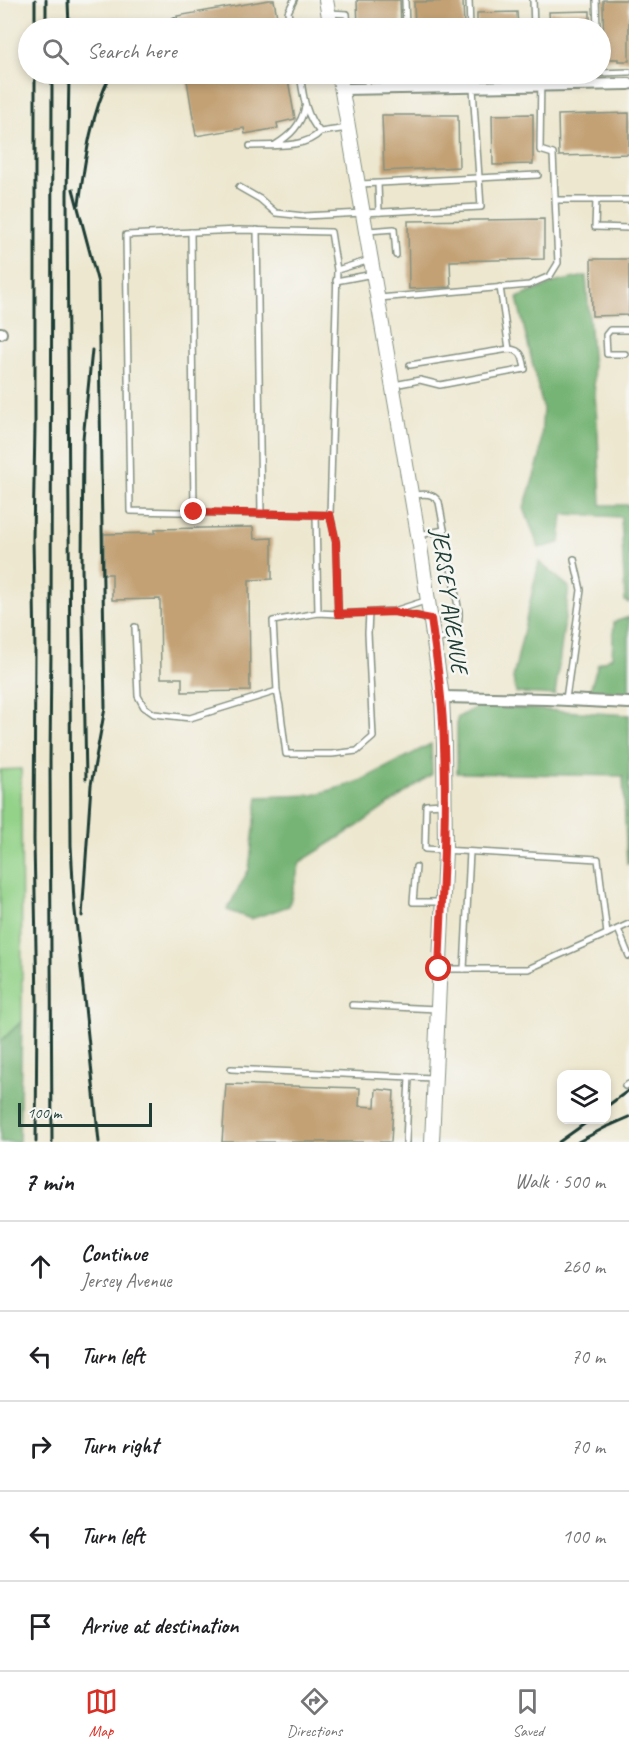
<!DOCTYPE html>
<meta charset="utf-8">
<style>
:root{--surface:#fff;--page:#f6f6f6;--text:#202124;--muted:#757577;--line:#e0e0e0;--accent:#d93025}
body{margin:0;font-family:Caveat,sans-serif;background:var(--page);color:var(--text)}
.controls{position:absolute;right:18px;bottom:18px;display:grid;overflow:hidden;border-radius:12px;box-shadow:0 3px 9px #0003}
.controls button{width:54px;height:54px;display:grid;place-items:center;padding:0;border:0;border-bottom:2px solid var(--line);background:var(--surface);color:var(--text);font:30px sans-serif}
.scale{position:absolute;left:18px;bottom:15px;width:134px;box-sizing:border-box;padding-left:6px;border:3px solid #1f3d34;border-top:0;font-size:16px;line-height:21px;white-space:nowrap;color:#1f3d34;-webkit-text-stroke:4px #f6f6f2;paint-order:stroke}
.stop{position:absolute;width:18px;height:18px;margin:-14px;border:4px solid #d93025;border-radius:50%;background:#fff}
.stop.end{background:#d93025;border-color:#fff;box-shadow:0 2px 6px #0008}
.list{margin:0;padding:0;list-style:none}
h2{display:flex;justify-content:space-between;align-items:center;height:78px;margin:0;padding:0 24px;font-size:26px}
h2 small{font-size:20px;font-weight:400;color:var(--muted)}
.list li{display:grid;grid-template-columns:39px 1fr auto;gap:18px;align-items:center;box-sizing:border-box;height:90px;padding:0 24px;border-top:2px solid var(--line)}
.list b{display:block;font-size:22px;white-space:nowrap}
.list p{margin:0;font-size:20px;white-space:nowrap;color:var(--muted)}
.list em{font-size:20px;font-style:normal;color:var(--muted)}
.icon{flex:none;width:33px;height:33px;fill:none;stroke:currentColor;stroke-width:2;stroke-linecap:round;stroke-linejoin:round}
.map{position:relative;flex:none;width:629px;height:1142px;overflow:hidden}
.search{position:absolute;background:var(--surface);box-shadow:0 3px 9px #0003;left:18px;right:18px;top:18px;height:66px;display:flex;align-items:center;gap:15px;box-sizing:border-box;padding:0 21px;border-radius:33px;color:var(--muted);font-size:22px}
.sheet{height:528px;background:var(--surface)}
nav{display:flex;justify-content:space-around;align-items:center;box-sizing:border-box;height:84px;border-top:2px solid var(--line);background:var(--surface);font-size:16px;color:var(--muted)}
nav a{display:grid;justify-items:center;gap:3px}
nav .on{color:var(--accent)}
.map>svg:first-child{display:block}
.green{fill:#93d288;stroke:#59885e;stroke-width:1.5}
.forest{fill:#76b474;stroke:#4a7854;stroke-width:1.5}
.building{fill:#c3a174}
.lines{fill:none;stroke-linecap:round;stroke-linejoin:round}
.service-casing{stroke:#869282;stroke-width:8}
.minor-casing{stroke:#869282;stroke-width:14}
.tertiary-casing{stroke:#869282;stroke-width:16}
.service{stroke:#fff;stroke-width:5}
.minor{stroke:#fff;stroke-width:10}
.tertiary{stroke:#fff;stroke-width:14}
.rail{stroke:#1f3d34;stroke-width:3}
.route{stroke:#d93025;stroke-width:8}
.labels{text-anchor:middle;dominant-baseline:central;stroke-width:5;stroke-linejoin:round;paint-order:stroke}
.street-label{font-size:24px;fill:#1f3d34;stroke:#f6f6f2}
</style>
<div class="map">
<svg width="629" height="1142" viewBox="0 0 629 1142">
<rect width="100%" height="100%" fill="#f6f6f2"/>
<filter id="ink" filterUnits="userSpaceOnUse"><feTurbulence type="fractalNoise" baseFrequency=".0167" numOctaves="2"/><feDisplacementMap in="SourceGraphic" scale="12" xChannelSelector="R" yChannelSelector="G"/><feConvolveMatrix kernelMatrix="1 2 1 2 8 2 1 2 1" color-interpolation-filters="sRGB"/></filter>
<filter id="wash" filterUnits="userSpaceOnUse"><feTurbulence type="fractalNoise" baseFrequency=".008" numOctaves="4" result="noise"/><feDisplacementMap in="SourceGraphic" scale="24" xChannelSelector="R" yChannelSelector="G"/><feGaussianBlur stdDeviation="1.35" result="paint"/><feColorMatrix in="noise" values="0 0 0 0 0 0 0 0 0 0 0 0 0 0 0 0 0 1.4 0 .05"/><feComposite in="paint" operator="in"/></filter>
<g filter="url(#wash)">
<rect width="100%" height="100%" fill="#ede7cf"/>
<polygon class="green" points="21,769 22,1021 0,1042 0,770"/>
<g class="forest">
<polygon points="586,276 598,435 601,505 629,505 629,603 625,601 621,517 563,514 560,543 539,548 524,508 540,457 543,408 517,298 557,282"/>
<polygon points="539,562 569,587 555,695 516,693 513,678"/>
<polygon points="629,617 629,693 590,690 598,664 612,657 614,622"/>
<polygon points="478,706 629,715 629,864 627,864 623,776 457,773 457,718"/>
<polygon points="431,744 432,774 356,827 300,862 289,906 251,919 227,910 249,869 258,797 314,795 358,782"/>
<polygon points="22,1021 19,1142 0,1142 0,1042"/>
</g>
<g id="blocks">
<g class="building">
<polygon points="269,0 274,0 279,28 179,28 177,16"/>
<polygon points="357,0 400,0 401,28 358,28"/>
<polygon points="603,0 629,0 629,61 618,61 618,59 604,59"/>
<polygon points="463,1 464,28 415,28 414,2"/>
<polygon points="590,11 590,28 550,28 549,12"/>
<polygon points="517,12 518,28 477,28 477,13"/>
<polygon points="186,74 287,74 295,119 277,123 278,128 245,134 244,128 196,136"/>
<polygon points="629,113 629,154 559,156 558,115"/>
<polygon points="533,114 533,164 493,165 492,115"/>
<polygon points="382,115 458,115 459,167 384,171"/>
<polygon points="544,219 544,259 450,261 451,287 409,289 408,221"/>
<polygon points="591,259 629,259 629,315 592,316"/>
<polygon points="253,527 254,539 272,538 272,579 249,580 250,691 182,692 182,678 161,678 160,599 112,600 112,574 104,574 104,534 155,533 155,529"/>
<polygon points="226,1084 360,1088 359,1106 375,1107 376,1089 394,1091 391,1142 222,1142"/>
</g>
</g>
</g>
<g filter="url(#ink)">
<use href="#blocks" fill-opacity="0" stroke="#869282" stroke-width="1.5"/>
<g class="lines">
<g class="service-casing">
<g id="service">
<polyline points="405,0 406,28"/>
<polyline points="469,0 470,28"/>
<polyline points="533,0 534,28"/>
<polyline points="596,0 597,28"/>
<polyline points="330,13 347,14 348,28"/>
<polyline points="291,28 288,12 294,0"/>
<polyline points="600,73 629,72"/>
<path d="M 300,74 C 303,94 305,116 320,132 L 348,128"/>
<polyline points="366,74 368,89"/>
<polyline points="396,74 397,88"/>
<polyline points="407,74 408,88"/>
<polyline points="541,74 564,74"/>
<path d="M 275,145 C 291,135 301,125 305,107"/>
<path d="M 250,146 C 270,145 305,149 320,132"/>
<polyline points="360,184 538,175"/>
<polyline points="378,184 379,212"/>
<polyline points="239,187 260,199 276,213 304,216 481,207 472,74"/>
<polyline points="556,200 629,200"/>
<polyline points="596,200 595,227 629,228"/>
<polyline points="257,230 261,514"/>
<polyline points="368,231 394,229 396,255"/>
<polyline points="191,232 194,512"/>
<polyline points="337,270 331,232 239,230 126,235 130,511 330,515 337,270 370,260"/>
<polyline points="336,281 373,274"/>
<polyline points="500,287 509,349"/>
<polyline points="379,298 529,285 550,276 558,263 553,154 540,150 541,74"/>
<polyline points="625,354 607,354 606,335 610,330 629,330"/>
<path d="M 394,385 L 420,380 L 440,385 L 525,369 C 523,357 522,350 509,349 L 410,365"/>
<path d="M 413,495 C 424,494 432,492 439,502 L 459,612 C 460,632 453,634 436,641"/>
<polyline points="316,515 318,613"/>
<polyline points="330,515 336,542 338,614"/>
<polyline points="419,535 444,530"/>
<polyline points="396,612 431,619"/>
<polyline points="135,627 138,696 144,707 154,714 190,718 277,691 273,621 318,613 338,614 394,611 428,600"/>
<polyline points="277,691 280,706 286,754 332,754 357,751 373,737 368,633 369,613"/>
<polyline points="566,699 581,590 574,559"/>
<polyline points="443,804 426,805 425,849 598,859 607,934"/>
<polyline points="416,867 413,902 440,902"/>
<polyline points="618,929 629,924"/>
<polyline points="440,969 528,969 618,929 629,956"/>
<polyline points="464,969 470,852"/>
<polyline points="352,1005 437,1009"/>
<polyline points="231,1069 433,1078"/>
<polyline points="625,1086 629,1084"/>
<polyline points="406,1142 409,1077"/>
</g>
</g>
<g class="minor-casing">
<g id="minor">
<polyline points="342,89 629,84"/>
<polyline points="0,333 1,333"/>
<polyline points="442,697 547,699 629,703"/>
</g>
</g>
<g class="tertiary-casing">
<g id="tertiary">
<polyline points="326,0 331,28"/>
<polyline points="339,74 420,546 442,697 444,745 445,850 432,1142"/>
</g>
</g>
<use href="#service" class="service"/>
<use href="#minor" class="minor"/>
<use href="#tertiary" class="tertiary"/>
<g class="rail">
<polyline points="35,0 35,28"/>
<polyline points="46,0 46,28"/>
<polyline points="68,0 69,28"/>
<polyline points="147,28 153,25 175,19"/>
<polyline points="35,74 35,426 33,539 35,649 34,840 37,1005 36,1142"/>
<polyline points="69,74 67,195 71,845 74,901 99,1142"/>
<polyline points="73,189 98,283 105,708 91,785 82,916"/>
<path d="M 79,204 C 85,160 91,113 111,74"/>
<polyline points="86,779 82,567 83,439 92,350"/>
<polyline points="606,1107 629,1090"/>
<polyline points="52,1142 50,761 51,650 52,74"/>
<polyline points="559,1142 590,1120"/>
<polyline points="578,1142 606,1127 629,1117"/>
</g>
</g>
</g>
<g class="lines" filter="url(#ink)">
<path class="route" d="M 194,512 L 330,515 L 336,542 L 338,614 L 394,612 L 431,619 C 437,661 443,703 444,746 C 447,820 442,895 439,969"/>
</g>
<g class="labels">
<g class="street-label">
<text transform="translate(450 601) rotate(82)">JERSEY AVENUE</text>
</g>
</g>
</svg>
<div class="controls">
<button><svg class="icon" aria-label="layers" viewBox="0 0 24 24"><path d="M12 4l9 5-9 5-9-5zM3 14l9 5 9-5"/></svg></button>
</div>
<div class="scale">100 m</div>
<div class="stop" style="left:439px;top:969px"></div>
<div class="stop end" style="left:194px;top:512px"></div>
<div class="search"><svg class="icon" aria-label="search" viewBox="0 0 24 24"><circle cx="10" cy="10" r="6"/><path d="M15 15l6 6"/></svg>Search here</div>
</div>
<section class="sheet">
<h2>7 min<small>Walk · 500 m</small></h2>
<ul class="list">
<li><svg class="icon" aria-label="ahead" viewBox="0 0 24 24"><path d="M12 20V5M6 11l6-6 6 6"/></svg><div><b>Continue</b><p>Jersey Avenue</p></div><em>260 m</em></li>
<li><svg class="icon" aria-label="left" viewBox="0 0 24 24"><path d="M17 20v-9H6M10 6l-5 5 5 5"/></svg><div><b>Turn left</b></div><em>70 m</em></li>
<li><svg class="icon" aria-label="right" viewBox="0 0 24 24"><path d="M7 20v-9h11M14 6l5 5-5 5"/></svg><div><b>Turn right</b></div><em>70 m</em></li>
<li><svg class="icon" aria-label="left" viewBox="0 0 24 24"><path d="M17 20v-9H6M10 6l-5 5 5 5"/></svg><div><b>Turn left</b></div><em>100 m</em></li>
<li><svg class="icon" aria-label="arrive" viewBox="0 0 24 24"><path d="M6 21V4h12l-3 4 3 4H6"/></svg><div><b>Arrive at destination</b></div></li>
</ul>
</section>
<nav>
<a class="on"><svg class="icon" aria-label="map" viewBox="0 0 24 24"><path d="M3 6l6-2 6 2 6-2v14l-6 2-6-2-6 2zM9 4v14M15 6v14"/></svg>Map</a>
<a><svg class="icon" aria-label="directions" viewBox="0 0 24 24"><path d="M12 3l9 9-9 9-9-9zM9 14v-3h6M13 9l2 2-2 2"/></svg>Directions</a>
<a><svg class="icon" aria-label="saved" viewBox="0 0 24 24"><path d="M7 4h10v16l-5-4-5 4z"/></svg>Saved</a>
</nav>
